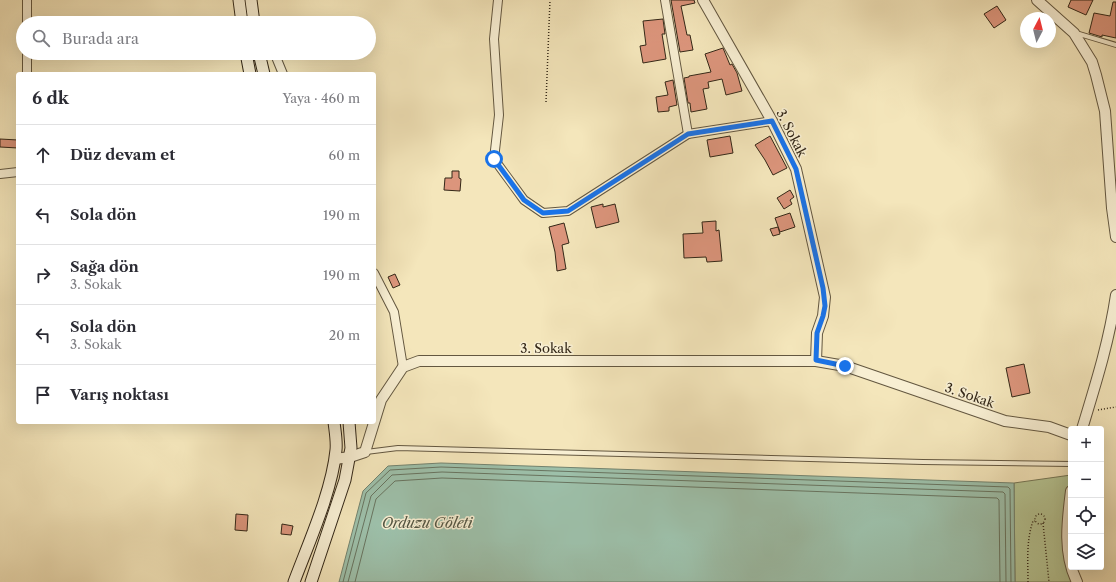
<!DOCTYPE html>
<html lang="tr">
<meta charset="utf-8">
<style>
:root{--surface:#fff;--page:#f7f7f7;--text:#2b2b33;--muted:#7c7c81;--line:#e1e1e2}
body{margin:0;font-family:"Libre Caslon Text",serif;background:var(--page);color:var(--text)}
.controls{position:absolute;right:12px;bottom:12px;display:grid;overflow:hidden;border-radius:4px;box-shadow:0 4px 16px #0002}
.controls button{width:36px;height:36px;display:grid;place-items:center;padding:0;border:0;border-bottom:1px solid var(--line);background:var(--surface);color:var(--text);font:20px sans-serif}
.compass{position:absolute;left:1020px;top:12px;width:36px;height:36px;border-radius:50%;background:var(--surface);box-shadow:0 4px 16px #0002;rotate:7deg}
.stop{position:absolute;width:12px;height:12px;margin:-9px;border:3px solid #1a73e8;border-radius:50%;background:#fff}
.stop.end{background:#1a73e8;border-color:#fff;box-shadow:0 1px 4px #0008}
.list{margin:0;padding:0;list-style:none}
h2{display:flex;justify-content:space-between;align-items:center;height:52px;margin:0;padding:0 16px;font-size:17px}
h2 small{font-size:13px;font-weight:400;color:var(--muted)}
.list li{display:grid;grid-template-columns:26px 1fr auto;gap:12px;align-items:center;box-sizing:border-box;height:60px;padding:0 16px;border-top:1px solid var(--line)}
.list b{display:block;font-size:15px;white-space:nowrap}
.list p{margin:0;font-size:13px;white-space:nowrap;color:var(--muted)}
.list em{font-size:13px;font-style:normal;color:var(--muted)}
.icon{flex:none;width:22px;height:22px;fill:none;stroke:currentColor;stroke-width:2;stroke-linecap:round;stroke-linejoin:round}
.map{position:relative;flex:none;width:1116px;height:582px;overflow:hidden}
.search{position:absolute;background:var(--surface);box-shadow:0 4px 16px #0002;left:16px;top:16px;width:360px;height:44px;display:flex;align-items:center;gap:10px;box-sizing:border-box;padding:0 14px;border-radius:22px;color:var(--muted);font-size:15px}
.panel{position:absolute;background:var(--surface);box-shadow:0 4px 16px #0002;left:16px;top:72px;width:360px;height:352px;border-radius:4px}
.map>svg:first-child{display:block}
.green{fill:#b6c694;stroke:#747656}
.water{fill:#9dc0aa;stroke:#73836f}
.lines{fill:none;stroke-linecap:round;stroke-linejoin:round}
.shore{stroke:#687460;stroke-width:1}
.building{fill:#dc957c;stroke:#332717}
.service-casing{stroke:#635740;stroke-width:6}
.minor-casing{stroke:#635740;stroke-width:10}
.tertiary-casing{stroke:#635740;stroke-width:12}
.secondary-casing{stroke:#332717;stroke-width:13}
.path{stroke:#332717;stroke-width:1.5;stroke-dasharray:1 2;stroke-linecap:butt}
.service{stroke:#f8efd3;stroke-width:4}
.minor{stroke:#f8efd3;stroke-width:8}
.tertiary{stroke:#f8efd3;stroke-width:10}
.secondary{stroke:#f8efd3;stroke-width:11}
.route{stroke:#1a73e8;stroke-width:5}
.labels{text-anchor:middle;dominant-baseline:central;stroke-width:3;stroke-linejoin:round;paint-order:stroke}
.street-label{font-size:13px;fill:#332717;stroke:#f8efd3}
.water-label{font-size:14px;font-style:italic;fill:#535543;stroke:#f8efd3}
</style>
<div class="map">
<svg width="1116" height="582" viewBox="0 0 1116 582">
<rect width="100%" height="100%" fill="#f4e6bb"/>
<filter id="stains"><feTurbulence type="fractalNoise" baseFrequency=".005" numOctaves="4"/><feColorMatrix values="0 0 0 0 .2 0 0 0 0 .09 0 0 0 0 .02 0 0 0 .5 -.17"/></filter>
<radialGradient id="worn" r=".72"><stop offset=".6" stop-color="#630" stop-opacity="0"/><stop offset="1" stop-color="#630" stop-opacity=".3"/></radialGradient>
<polygon class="green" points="1071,475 1071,491 1068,516 1077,582 1015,582 1014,483"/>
<polygon class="water" points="441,463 1014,483 1015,582 339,582 363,491 388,466"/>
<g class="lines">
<g class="shore">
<polyline points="343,582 366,493 390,470 441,467 1008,487 1010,489 1011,582"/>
<polyline points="348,582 371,496 392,475 442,472 1003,492 1005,494 1006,582"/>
<polyline points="355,582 376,499 395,481 442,478 997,498 999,500 1000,582"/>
</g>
</g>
<g class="building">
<polygon points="671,0 694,0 695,3 681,6 687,35 690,35 693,50 680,52"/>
<polygon points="1071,0 1093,0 1086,15 1068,7"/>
<polygon points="1113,2 1116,2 1116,38 1102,35 1102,37 1089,33 1094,13 1110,16"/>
<polygon points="997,6 1006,20 994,28 984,14"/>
<polygon points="663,19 665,34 662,34 666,59 643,63 640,46 646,45 643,21"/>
<polygon points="723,48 730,65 732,64 737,73 742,91 726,95 722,79 708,82 709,88 703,89 707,109 691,112 690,103 688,103 684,78 689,77 689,76 711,72 705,54"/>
<polygon points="673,80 677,105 669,107 669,111 658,112 656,97 668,95 665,82"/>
<polygon points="730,136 733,153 710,157 707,140"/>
<polygon points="770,136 787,168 773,175 765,160 755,145"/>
<polygon points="0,139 18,140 18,148 0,147"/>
<polygon points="452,171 459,171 459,178 461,179 460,191 444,190 445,178 452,178"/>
<polygon points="790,190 794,197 790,200 792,204 784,209 777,198"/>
<polygon points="603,204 603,207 615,204 619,222 596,228 591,207"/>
<polygon points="790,213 795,227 780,232 775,218"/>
<polygon points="716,221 716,231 719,230 722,261 707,262 706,257 684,258 683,234 703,233 702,222"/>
<polygon points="564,223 569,243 562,245 566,269 557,271 555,252 549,227"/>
<polygon points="778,227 780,234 773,236 770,229"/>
<polygon points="395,274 400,285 393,288 388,277"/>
<polygon points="1024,364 1030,393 1012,397 1006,368"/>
<polygon points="236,514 248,515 247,531 235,530"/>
<polygon points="282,524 293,526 291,535 281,534"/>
</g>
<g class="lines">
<g class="service-casing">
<g id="service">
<polyline points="1076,33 1116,45"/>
<polyline points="366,452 398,448 923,462 1071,464"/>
</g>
</g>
<g class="minor-casing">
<g id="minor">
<polyline points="498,0 494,39 499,115 494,159 524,200 543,213 568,211 688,134 772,121"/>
<polyline points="665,0 688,134"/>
<polyline points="27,23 27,0"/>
<polyline points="273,53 276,57 283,74"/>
<polyline points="27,74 27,53"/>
<polyline points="0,174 18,172"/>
<polyline points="374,273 394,312 403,367"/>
</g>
</g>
<g class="tertiary-casing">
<g id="tertiary">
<polyline points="703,0 772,121 796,169 825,297 823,316 817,333 816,361"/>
<polyline points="1037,0 1074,33 1092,62 1096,75 1105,111 1112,208 1116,237"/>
<path d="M 1082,429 C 1096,383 1109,342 1116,295"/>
<polyline points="335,459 350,457 365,452 381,400 403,367 419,361 816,361 845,366 1005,421 1049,427 1071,435"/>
<path d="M 1071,491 C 1067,522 1063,554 1077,582"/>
</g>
</g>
<g class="secondary-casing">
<g id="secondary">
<polyline points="239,0 242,23"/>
<polyline points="251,0 254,23"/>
<polyline points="246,53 250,74"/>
<polyline points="259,53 264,74"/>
<path d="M 294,582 C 309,542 332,491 336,450 C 337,441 335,431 334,422"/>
<polyline points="311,582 345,480 351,448 349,422"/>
</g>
</g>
<g class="path">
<polyline points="546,102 550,0"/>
<polyline points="1098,410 1116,407"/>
<circle cx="1040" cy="519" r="5"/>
<polyline points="1043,523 1049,582"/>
<path d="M 1028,582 C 1028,562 1026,541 1033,521 L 1035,521"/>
</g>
<use href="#service" class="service"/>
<use href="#minor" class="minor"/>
<use href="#tertiary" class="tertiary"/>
<use href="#secondary" class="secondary"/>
</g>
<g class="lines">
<polyline class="route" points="494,159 524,200 543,213 568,211 688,134 772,121 796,169 823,288 825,306 823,316 817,333 816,360 845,366"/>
</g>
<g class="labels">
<g class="street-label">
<text transform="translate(792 133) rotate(63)">3. Sokak</text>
<text x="546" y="348">3. Sokak</text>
<text transform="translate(970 395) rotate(19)">3. Sokak</text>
</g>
<g class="water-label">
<text x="427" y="523">Orduzu Göleti</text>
</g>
</g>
<rect width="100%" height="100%" filter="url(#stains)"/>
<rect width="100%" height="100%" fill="url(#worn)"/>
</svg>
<div class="controls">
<button>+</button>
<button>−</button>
<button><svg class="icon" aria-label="locate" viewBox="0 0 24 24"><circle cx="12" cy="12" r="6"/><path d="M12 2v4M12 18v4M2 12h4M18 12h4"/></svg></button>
<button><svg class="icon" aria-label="layers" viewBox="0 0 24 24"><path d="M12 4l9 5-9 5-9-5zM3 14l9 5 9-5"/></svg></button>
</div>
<svg class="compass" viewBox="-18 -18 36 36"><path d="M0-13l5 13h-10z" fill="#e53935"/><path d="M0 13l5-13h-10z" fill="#7c7c81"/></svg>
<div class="stop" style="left:494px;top:159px"></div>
<div class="stop end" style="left:845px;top:366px"></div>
<div class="search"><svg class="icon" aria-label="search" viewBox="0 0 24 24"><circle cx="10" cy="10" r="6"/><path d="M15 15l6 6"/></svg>Burada ara</div>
<section class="panel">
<h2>6 dk<small>Yaya · 460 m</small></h2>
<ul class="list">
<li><svg class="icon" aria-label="ahead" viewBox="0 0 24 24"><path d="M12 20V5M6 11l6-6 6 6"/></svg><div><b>Düz devam et</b></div><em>60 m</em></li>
<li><svg class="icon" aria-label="left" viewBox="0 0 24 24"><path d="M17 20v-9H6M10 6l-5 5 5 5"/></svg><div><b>Sola dön</b></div><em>190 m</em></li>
<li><svg class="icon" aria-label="right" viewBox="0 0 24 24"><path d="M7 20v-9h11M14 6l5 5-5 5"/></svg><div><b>Sağa dön</b><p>3. Sokak</p></div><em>190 m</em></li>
<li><svg class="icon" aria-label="left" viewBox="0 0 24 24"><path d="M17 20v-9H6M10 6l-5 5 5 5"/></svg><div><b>Sola dön</b><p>3. Sokak</p></div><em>20 m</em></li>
<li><svg class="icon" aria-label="arrive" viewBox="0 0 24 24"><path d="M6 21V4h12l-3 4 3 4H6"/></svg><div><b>Varış noktası</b></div></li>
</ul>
</section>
</div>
